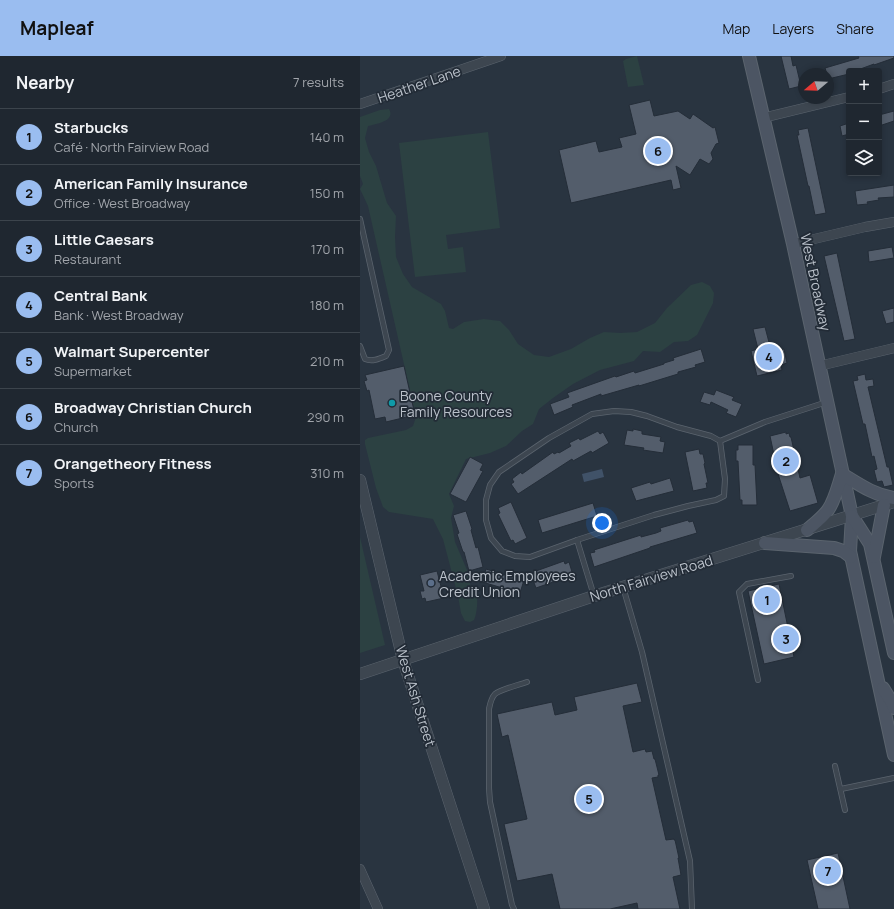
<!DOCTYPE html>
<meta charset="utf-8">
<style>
:root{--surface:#1f2730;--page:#272f38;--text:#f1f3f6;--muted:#a1a5ab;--line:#3c444c;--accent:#9abdf0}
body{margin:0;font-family:Manrope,sans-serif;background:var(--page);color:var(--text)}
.controls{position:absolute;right:12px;top:12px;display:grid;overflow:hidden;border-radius:4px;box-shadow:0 2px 6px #0003}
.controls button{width:36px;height:36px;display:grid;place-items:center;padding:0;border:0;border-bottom:1px solid var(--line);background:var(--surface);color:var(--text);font:20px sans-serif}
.compass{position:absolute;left:438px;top:12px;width:36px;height:36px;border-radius:50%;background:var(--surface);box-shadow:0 2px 6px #0003;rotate:251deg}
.you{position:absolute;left:242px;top:467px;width:14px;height:14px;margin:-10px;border:3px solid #fff;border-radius:50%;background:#1a73e8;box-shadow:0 0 0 6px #1a73e833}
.badge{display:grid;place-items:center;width:26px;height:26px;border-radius:50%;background:var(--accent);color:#111;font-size:13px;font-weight:700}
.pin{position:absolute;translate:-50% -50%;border:2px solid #fff;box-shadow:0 1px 4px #0006}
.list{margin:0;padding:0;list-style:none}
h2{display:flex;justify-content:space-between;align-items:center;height:52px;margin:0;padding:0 16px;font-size:17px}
h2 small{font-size:13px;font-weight:400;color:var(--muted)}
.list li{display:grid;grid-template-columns:26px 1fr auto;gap:12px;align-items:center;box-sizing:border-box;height:56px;padding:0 16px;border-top:1px solid var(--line)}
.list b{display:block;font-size:15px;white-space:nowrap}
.list p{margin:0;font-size:13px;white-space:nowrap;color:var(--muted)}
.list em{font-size:13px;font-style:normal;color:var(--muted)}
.icon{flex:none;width:22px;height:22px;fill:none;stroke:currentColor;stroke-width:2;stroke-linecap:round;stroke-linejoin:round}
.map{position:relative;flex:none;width:534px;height:853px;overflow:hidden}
header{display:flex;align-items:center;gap:24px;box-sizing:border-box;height:56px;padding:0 20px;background:var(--accent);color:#111}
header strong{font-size:19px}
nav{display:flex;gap:22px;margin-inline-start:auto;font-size:14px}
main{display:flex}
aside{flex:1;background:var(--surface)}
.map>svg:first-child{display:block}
.green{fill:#2c4142}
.water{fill:#405268}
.building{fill:#535d6b;stroke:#242d38}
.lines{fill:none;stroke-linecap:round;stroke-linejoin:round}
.service-casing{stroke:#5b646e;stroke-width:6}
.minor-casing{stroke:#5b646e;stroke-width:10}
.tertiary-casing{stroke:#5b646e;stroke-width:12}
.secondary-casing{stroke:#5b646e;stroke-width:14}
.service{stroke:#3d4650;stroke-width:4.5}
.minor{stroke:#3d4650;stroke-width:9}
.tertiary{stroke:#3d4650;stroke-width:11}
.secondary{stroke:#4c5563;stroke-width:12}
.culture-dot{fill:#0f9aa8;stroke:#222b36;stroke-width:1.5}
.service-dot{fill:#5c6f8a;stroke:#222b36;stroke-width:1.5}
.labels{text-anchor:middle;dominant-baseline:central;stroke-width:3.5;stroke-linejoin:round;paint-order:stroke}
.street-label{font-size:14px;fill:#bac1ca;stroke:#222b36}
.poi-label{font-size:14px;fill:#bac1ca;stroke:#222b36;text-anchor:start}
</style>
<header>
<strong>Mapleaf</strong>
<nav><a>Map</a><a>Layers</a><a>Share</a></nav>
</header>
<main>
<aside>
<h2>Nearby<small>7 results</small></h2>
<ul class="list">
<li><span class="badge">1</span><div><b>Starbucks</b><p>Café · North Fairview Road</p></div><em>140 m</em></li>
<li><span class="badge">2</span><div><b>American Family Insurance</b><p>Office · West Broadway</p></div><em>150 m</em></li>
<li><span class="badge">3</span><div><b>Little Caesars</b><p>Restaurant</p></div><em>170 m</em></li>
<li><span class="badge">4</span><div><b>Central Bank</b><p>Bank · West Broadway</p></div><em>180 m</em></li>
<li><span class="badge">5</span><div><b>Walmart Supercenter</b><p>Supermarket</p></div><em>210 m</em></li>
<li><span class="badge">6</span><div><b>Broadway Christian Church</b><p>Church</p></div><em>290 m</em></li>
<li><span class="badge">7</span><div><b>Orangetheory Fitness</b><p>Sports</p></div><em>310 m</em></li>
</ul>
</aside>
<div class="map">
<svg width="534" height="853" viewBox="0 0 534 853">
<rect width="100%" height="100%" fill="#293440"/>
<g class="green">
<polygon points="277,0 284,29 268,31 263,5 266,3"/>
<path d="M 29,53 C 36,65 16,68 8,70 L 5,82 L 9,96 L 16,110 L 27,147 L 36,160 L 35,181 L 36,201 L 43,218 L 52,231 L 81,248 L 85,255 L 89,272 L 93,273 L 104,266 L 124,263 L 140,265 L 149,274 L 158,288 L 174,299 L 189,301 L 211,293 L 230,282 L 244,276 L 260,277 L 277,276 L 295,267 L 307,252 L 331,229 L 342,226 L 350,230 L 354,237 L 353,247 L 337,279 L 328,285 L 314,286 L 300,296 L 283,295 L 274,305 L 240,314 L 213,328 L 193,342 L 179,353 L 173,368 L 162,375 L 146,390 L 130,397 L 106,403 L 89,438 L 94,450 L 91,462 L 95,486 L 110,521 L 110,529 C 112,531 114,532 115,534 C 119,540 117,558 114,564 L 110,566 L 105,565 L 101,557 L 98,540 L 83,483 L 73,463 L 29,456 L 23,451 L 16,432 L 5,388 L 5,384 L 8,382 L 46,374 L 53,370 L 56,361 L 8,150 L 0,133 L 3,128 L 0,120 L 0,61 L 20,54 Z"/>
<polygon points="128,76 140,172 86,179 88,193 103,191 106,216 55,221 39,87"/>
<polygon points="0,481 25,589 0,597"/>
</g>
<polygon class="water" points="242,413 244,421 224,426 222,418"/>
<g class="building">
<polygon points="421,0 431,0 433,10 436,9 441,30 429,33"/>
<polygon points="498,0 534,0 534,2 514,9 514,8 495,15 489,15 489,18 468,23 468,18 467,18 465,12 499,2"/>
<polygon points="290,44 294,60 318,55 330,63 333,58 353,72 355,71 359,87 356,88 351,97 353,103 349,108 340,103 330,119 316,110 321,132 313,134 311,124 211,147 199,94 236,85 239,96 262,91 259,82 276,78 269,49"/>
<polygon points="534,55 534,65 519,70 519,59"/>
<polygon points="489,67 489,78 482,80 480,70"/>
<polygon points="448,72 466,157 455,159 449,130 448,130 437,79 439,79 438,74"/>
<polygon points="534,129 534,141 518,142 519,144 507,146 508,148 497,149 495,135"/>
<polygon points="532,191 534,202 509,206 508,195"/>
<polygon points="477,197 495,283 484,285 464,200"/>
<polygon points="534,252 534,266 526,268 522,255"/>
<polygon points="405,271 410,290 417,289 418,294 424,293 427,307 421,309 422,314 397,320 391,295 398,293 393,273"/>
<polygon points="341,293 345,306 335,309 336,311 318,316 318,318 279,330 279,329 241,340 241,338 212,349 213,351 194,359 190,348 209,341 207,337 255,320 256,321 274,315 275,317 304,308 304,307 314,304 313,302"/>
<polygon points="44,310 55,359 26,366 25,361 15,363 9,334 7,335 4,325 7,324 5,319"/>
<polygon points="505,318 506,324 513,323 514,330 508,331 527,411 529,411 533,429 524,431 522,425 517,426 514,414 517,413 514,400 512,401 505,368 503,368 493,325 498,324 497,320"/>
<polygon points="356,334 374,341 372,344 382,348 376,361 366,357 368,354 351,346 350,349 340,346 344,336 354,339"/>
<polygon points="273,373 282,375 282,378 301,381 300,385 305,386 303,397 283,394 284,392 264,389 267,374 273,375"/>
<polygon points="238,375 240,378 243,376 249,387 232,397 231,395 213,405 212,403 158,438 151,428 154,426 152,423 161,416 162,418 193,396 194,398 198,396 199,397 211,390 209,387 219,382 220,384"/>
<polygon points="426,376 426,378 429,377 430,381 431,381 440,422 450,419 458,447 430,455 418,418 410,380"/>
<polygon points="378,389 393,389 393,409 395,409 397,449 382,449 382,444 380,444 378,405 376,405 376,394 378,394"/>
<polygon points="339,393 340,398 343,398 345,407 344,408 348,427 346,427 347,432 333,435 325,396"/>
<polygon points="110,401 123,408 120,414 123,415 106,446 90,438"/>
<polygon points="310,422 314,435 276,445 271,432 290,426 291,428"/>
<polygon points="151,446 167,482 155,488 153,484 151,485 138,458 140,457 138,452"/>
<polygon points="233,447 237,460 182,477 178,464"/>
<polygon points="106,455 112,473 111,474 116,492 118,491 123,511 109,515 104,496 103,496 97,478 99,477 93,459"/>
<polygon points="328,464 329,466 333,465 337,477 290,491 290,492 234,511 230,497 235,496 234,494 281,479 281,481 296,477 301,475 300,472"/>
<polygon points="204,505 205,508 209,506 213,519 176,532 171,519 177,518 176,515"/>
<polygon points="126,513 145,519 145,518 150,519 151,517 165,521 160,537 122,526"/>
<polygon points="77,515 84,542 66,546 65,542 62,543 60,535 64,535 60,519"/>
<polygon points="419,528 434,601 404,608 388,535"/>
<polygon points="277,627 282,646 263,650 273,696 285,693 286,696 292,695 294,703 295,703 299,719 298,719 298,721 292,722 306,784 314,783 314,784 315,784 319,802 318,802 321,819 313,821 320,853 278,853 277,847 250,853 200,853 192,818 157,825 144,768 167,763 148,679 142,681 137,658 192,646 195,659 217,654 214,641"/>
<polygon points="478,797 490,853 458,853 447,804"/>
</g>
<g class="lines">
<g class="service-casing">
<g id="service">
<path d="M 0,163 L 29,294 L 26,300 C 19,303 12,306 5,303 L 0,290"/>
<polygon points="254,355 271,356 287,360 317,371 351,380 360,385 365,423 364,440 356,444 328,450 294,459 217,484 170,501 155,500 142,495 131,482 126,464 126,444 130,429 139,416 189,382 232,358"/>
<polyline points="360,385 405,366 467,346"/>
<polyline points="217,484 234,540"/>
<polyline points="263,531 282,596 330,805 332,853"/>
<polyline points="398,624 379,536 387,528 431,520"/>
<polyline points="475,710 485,754"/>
<polyline points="481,733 534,722"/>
<path d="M 154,853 L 152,849 L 130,746 L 129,732 L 129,653 C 130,648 131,642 135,638 C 141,633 159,629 167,626"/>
</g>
</g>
<g class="minor-casing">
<g id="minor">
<polyline points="519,33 534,28"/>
<polyline points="0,48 141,0"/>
<polyline points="403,62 489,41"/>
<polyline points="433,188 505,171 534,166"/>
<polyline points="459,310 534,292"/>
<polyline points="0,813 18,853"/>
</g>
</g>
<g class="tertiary-casing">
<g id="tertiary">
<polyline points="0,424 43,604 124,853"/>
<polyline points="0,618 234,540 534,446"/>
</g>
</g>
<g class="secondary-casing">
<g id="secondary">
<polyline points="389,0 433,188 492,460 490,495 534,699"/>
<polyline points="492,460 510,488 534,597"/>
<path d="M 447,474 C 455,467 462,462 468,454 C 475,444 478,430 482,418 C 500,429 514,439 534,442"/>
<polyline points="405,487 474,492 483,495 491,501"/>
<polyline points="514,501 524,449"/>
<polyline points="523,632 531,645 534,652"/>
</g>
</g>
<use href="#service" class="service"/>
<use href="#minor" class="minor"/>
<use href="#tertiary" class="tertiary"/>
<use href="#secondary" class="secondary"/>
</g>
<circle class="culture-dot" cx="32" cy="347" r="4"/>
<circle class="service-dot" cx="71" cy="527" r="4"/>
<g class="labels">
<g class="street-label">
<text transform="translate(59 28) rotate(-19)">Heather Lane</text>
<text transform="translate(456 226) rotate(78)">West Broadway</text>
<text transform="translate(291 522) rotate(-17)">North Fairview Road</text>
<text transform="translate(56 640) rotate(73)">West Ash Street</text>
</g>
<g class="poi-label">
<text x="40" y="339">Boone County<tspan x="40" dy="16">Family Resources</tspan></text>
<text x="79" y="519">Academic Employees<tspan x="79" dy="16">Credit Union</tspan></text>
</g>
</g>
</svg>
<div class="controls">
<button>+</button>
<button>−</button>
<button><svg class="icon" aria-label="layers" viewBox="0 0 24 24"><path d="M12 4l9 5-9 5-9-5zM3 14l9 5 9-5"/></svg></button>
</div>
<svg class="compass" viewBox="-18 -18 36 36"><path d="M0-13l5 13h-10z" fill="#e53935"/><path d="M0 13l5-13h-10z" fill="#a1a5ab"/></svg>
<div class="you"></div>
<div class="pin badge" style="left:407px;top:544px">1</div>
<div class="pin badge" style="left:426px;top:405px">2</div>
<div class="pin badge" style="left:426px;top:583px">3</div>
<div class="pin badge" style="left:409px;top:301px">4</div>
<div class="pin badge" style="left:229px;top:743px">5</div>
<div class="pin badge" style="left:298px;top:95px">6</div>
<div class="pin badge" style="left:468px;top:815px">7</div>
</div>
</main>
